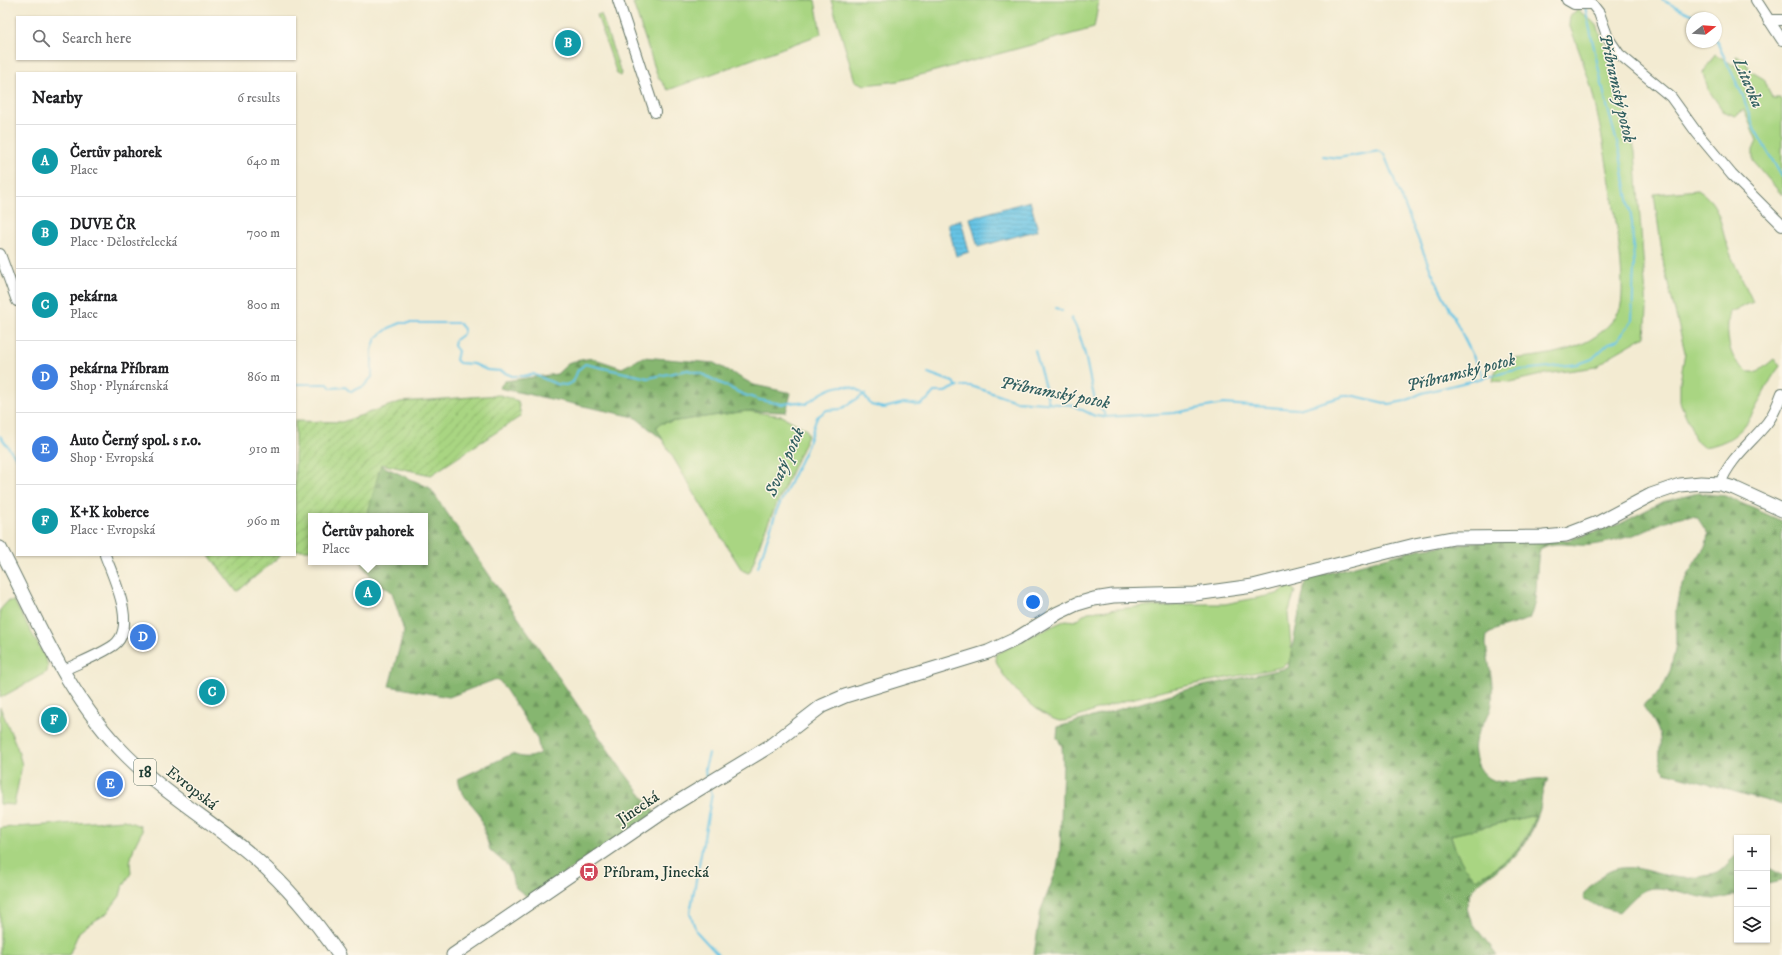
<!DOCTYPE html>
<meta charset="utf-8">
<style>
:root{--surface:#fff;--page:#f2f2f2;--text:#202124;--muted:#757577;--line:#e0e0e0;--accent:#d1495b}
body{margin:0;font-family:"IM FELL DW Pica",serif;background:var(--page);color:var(--text)}
.controls{position:absolute;right:12px;bottom:12px;display:grid;overflow:hidden;border-radius:0px;box-shadow:0 1px 3px #0004}
.controls button{width:36px;height:36px;display:grid;place-items:center;padding:0;border:0;border-bottom:1px solid var(--line);background:var(--surface);color:var(--text);font:20px sans-serif}
.compass{position:absolute;left:1686px;top:12px;width:36px;height:36px;border-radius:50%;background:var(--surface);box-shadow:0 1px 3px #0004;rotate:73deg}
.you{position:absolute;left:1033px;top:602px;width:14px;height:14px;margin:-10px;border:3px solid #fff;border-radius:50%;background:#1a73e8;box-shadow:0 0 0 6px #1a73e833}
.badge{display:grid;place-items:center;width:26px;height:26px;border-radius:50%;background:var(--accent);color:#fff;font-size:13px;font-weight:700}
.pin{position:absolute;translate:-50% -50%;border:2px solid #fff;box-shadow:0 1px 4px #0006}
.popup{position:absolute;left:308px;top:513px;width:120px;height:52px;box-sizing:border-box;display:grid;place-content:center;border-radius:0px;background:var(--surface);filter:drop-shadow(0 1px 3px #0005);font-size:13px;white-space:nowrap;color:var(--muted)}
.popup b{font-size:15px;color:var(--text)}
.popup::after{content:'';position:absolute;left:50%;top:100%;margin-left:-8px;border:8px solid transparent;border-top-color:var(--surface)}
.list{margin:0;padding:0;list-style:none}
h2{display:flex;justify-content:space-between;align-items:center;height:52px;margin:0;padding:0 16px;font-size:17px}
h2 small{font-size:13px;font-weight:400;color:var(--muted)}
.list li{display:grid;grid-template-columns:26px 1fr auto;gap:12px;align-items:center;box-sizing:border-box;height:72px;padding:0 16px;border-top:1px solid var(--line)}
.list b{display:block;font-size:15px;white-space:nowrap}
.list p{margin:0;font-size:13px;white-space:nowrap;color:var(--muted)}
.list em{font-size:13px;font-style:normal;color:var(--muted)}
.icon{flex:none;width:22px;height:22px;fill:none;stroke:currentColor;stroke-width:2;stroke-linecap:round;stroke-linejoin:round}
.map{position:relative;flex:none;width:1782px;height:955px;overflow:hidden}
.search{position:absolute;background:var(--surface);box-shadow:0 1px 3px #0004;left:16px;top:16px;width:280px;height:44px;display:flex;align-items:center;gap:10px;box-sizing:border-box;padding:0 14px;border-radius:0px;color:var(--muted);font-size:15px}
.panel{position:absolute;background:var(--surface);box-shadow:0 1px 3px #0004;left:16px;top:72px;width:280px;height:484px;border-radius:0px}
.map>svg:first-child{display:block}
.grass{fill:#a9d582;stroke:#64895b}
.forest{fill:url(#forest-firs);stroke:#527a52;fill-rule:evenodd}
.garden{fill:url(#garden-furrows);stroke:#64895b}
.water{fill:url(#water-rules);stroke:#44818d}
.lines{fill:none;stroke-linecap:round;stroke-linejoin:round}
.stream{stroke:#68c5e6;stroke-width:2}
.minor-casing{stroke:#697a6b;stroke-width:12}
.major-casing{stroke:#697a6b;stroke-width:15}
.minor{stroke:#fff;stroke-width:10}
.major{stroke:#fff;stroke-width:13}
.labels{text-anchor:middle;dominant-baseline:central;stroke-width:3;stroke-linejoin:round;paint-order:stroke}
.shield{fill:#fcf5e5;stroke:#617469;stroke-width:1}
.shield-label{font-size:15px;font-weight:bold;fill:#1f3d34}
.street-label{font-size:16px;fill:#1f3d34;stroke:#fcf5e5}
.poi-label{font-size:16px;fill:#1f3d34;stroke:#fcf5e5;text-anchor:start}
.water-label{font-size:17px;font-style:italic;fill:#315f60;stroke:#fcf5e5}
</style>
<div class="map">
<svg width="1782" height="955" viewBox="0 0 1782 955">
<defs>
<pattern id="forest-firs" width="22" height="20" patternUnits="userSpaceOnUse"><rect width="22" height="20" fill="#86b670"/><path d="M5 1l3.5 6h-7zM16 11l3.5 6h-7z" fill="#6d955d"/></pattern>
<pattern id="garden-furrows" width="10" height="10" patternUnits="userSpaceOnUse"><rect width="10" height="10" fill="#a9d582"/><path d="M-1 1l2-2M0 10L10 0M9 11l2-2" fill="none" stroke="#89ae6b"/></pattern>
<pattern id="water-rules" width="6" height="5" patternUnits="userSpaceOnUse"><rect width="6" height="5" fill="#68c5e6"/><path d="M0 2.5h6" fill="none" stroke="#55a1bb"/></pattern>
</defs>
<rect width="100%" height="100%" fill="#fcf5e5"/>
<filter id="ink" filterUnits="userSpaceOnUse"><feTurbulence type="fractalNoise" baseFrequency=".025" numOctaves="2"/><feDisplacementMap in="SourceGraphic" scale="8" xChannelSelector="R" yChannelSelector="G"/><feConvolveMatrix kernelMatrix="1 2 1 2 8 2 1 2 1" color-interpolation-filters="sRGB"/></filter>
<filter id="wash" filterUnits="userSpaceOnUse"><feTurbulence type="fractalNoise" baseFrequency=".012" numOctaves="4" result="noise"/><feDisplacementMap in="SourceGraphic" scale="16" xChannelSelector="R" yChannelSelector="G"/><feGaussianBlur stdDeviation="0.9" result="paint"/><feColorMatrix in="noise" values="0 0 0 0 0 0 0 0 0 0 0 0 0 0 0 0 0 1.4 0 .05"/><feComposite in="paint" operator="in"/></filter>
<g filter="url(#wash)">
<rect width="100%" height="100%" fill="#f3ebd2"/>
<g class="grass">
<polygon points="642,0 815,0 821,34 668,90 658,77 633,3"/>
<polygon points="831,0 1099,0 1094,28 898,81 865,85 855,81"/>
<path d="M 1578,10 L 1597,25 L 1619,83 L 1635,152 L 1647,310 L 1645,336 L 1614,354 L 1596,367 L 1545,374 L 1511,382 L 1493,381 L 1496,368 L 1501,360 C 1543,356 1595,353 1619,311 C 1632,288 1600,120 1591,87 C 1585,66 1577,45 1569,24 L 1570,15 Z"/>
<polygon points="601,14 621,73 620,76 617,74 597,15"/>
<polygon points="1715,54 1735,66 1736,56 1745,59 1750,71 1764,79 1772,98 1780,98 1782,103 1782,195 1753,161 1753,150 1757,141 1744,110 1735,116 1723,111 1708,89 1703,73"/>
<path d="M 1698,190 C 1720,204 1719,220 1726,242 C 1733,263 1744,282 1753,302 L 1730,312 C 1726,326 1727,349 1736,361 C 1739,365 1744,369 1748,372 L 1758,372 L 1774,359 L 1780,366 C 1754,399 1754,441 1703,447 L 1695,440 L 1692,430 L 1680,402 L 1680,383 L 1685,352 L 1664,267 L 1654,194 Z"/>
<polygon points="747,411 782,416 806,429 808,435 764,532 750,572 748,573 742,570 709,518 655,427 662,423"/>
<path d="M 1290,586 L 1295,591 L 1288,614 L 1292,656 L 1290,662 L 1282,667 C 1225,679 1163,688 1107,706 C 1098,709 1069,722 1061,721 C 1041,719 996,676 995,655 L 1031,636 L 1066,620 L 1075,621 L 1088,612 L 1148,606 L 1163,607 L 1190,604 L 1225,604 L 1277,594 Z"/>
<polygon points="8,601 14,601 45,657 48,666 47,672 0,698 0,610"/>
<polygon points="0,707 17,747 22,765 14,805 0,804"/>
<path d="M 1535,815 C 1523,850 1508,861 1477,879 C 1465,874 1453,847 1451,835 Z"/>
<polygon points="124,820 140,826 142,831 134,847 130,862 131,873 122,888 120,896 106,914 89,924 79,932 69,955 0,955 0,828"/>
</g>
<g class="forest">
<polygon points="643,357 714,363 754,385 791,393 786,412 747,411 662,423 656,427 663,440 635,417 499,388 505,381 557,374 570,362 592,358 622,368"/>
<path d="M 380,465 L 430,488 L 617,763 L 656,814 L 528,897 L 516,888 L 508,866 L 490,850 L 479,813 L 462,793 L 458,779 L 512,754 C 523,758 529,759 540,753 L 537,738 L 502,684 L 498,680 L 494,680 L 449,697 L 389,686 L 404,631 L 392,592 L 373,579 L 360,562 L 425,562 L 425,516 L 367,516 Z"/>
<path d="M 1698,493 L 1725,496 L 1782,521 L 1782,805 L 1665,772 C 1655,760 1663,746 1659,733 C 1656,723 1649,715 1643,706 L 1646,702 L 1660,692 L 1670,672 L 1676,644 L 1676,609 L 1679,593 L 1695,562 L 1706,545 L 1708,534 L 1697,517 C 1672,512 1648,532 1624,538 C 1614,541 1602,544 1591,545 C 1574,547 1556,539 1540,549 C 1534,572 1540,598 1529,619 L 1497,629 L 1487,635 L 1486,644 C 1488,662 1494,683 1492,702 C 1492,714 1481,724 1477,735 C 1470,752 1478,776 1496,781 C 1513,786 1535,775 1548,780 C 1541,788 1542,799 1540,809 C 1537,818 1533,829 1529,837 C 1525,844 1519,851 1514,857 C 1499,873 1458,886 1469,915 C 1472,925 1490,945 1497,955 L 1034,955 L 1041,910 L 1057,869 L 1060,851 L 1063,763 L 1062,746 L 1057,738 L 1058,727 L 1189,689 L 1288,668 L 1306,579 L 1419,549 L 1474,542 L 1568,540 L 1620,524 L 1662,502 ZM 1535,815 C 1529,847 1504,864 1477,879 C 1466,874 1452,847 1451,835 Z"/>
<path d="M 1737,855 L 1737,894 C 1732,896 1725,898 1719,899 C 1698,900 1661,881 1643,891 C 1634,896 1627,905 1620,912 L 1597,906 L 1583,898 C 1586,891 1592,884 1598,879 C 1625,855 1652,876 1683,878 C 1692,879 1704,876 1714,874 C 1723,872 1729,860 1737,855 Z"/>
<polygon points="1767,866 1782,874 1782,881 1767,884"/>
</g>
<g class="garden">
<polygon points="500,395 518,401 521,416 431,475 381,464 367,516 311,516 311,550 295,550 295,421 342,422 400,402"/>
<polygon points="209,555 281,555 237,592"/>
</g>
<g class="water">
<polygon points="1030,201 1038,230 978,247 970,218"/>
<polygon points="961,220 969,252 956,256 948,224"/>
</g>
<g class="lines">
<g class="stream">
<polyline points="1662,0 1699,18"/>
<polyline points="1716,40 1743,96 1753,126 1782,177"/>
<polyline points="1323,156 1338,158 1379,151 1384,154 1431,271 1484,378"/>
<polyline points="1056,308 1062,311"/>
<path d="M 1071,318 C 1086,341 1087,373 1095,399 C 1097,407 1104,408 1105,417"/>
<polyline points="1035,350 1049,403"/>
<polyline points="928,373 953,382 957,386"/>
<path d="M 295,384 L 328,384 L 331,388 L 345,387 L 351,392 L 364,386 L 372,377 L 372,350 L 376,338 L 389,328 L 401,323 L 459,323 L 464,329 L 463,334 L 455,340 L 454,346 L 458,351 L 456,360 L 459,363 L 474,364 L 487,370 L 501,371 L 512,376 L 524,376 L 533,374 L 556,384 L 566,385 L 573,382 L 578,370 L 585,364 L 648,378 L 688,370 L 702,374 L 742,394 L 760,400 L 782,404 L 797,402 L 806,404 C 829,386 853,374 871,405 L 884,408 L 904,403 L 920,405 L 928,399 L 934,392 L 945,392 L 958,386"/>
<polyline points="962,386 971,386 1016,401 1072,405 1095,416 1105,417 1174,413 1223,404 1298,409 1344,396 1355,396 1389,404 1405,401 1422,393 1511,371 1578,364 1592,359 1609,343 1618,340 1632,321 1634,266 1632,222 1620,154 1605,98 1585,7"/>
<polyline points="0,436 17,459"/>
<polyline points="758,567 776,512 806,449 817,417 827,410 841,409 865,394"/>
<polyline points="706,779 705,768 709,754"/>
<polyline points="710,788 712,794 690,913 696,931 718,955"/>
</g>
</g>
</g>
<g filter="url(#ink)">
<g class="lines">
<g class="minor-casing">
<g id="minor">
<polyline points="618,0 655,112"/>
<polyline points="1567,0 1574,4 1592,4 1599,13 1608,38 1619,54 1671,97 1697,133 1732,175 1782,225"/>
<polyline points="1756,0 1782,40"/>
<polyline points="1768,20 1782,20"/>
<polyline points="0,254 17,301"/>
<path d="M 1720,484 C 1730,458 1750,444 1767,423 C 1774,414 1778,404 1782,393"/>
<path d="M 62,671 C 78,663 100,655 114,645 C 138,627 113,577 105,555"/>
</g>
</g>
<g class="major-casing">
<g id="major">
<path d="M 0,548 C 38,621 67,697 127,756 C 166,795 215,823 256,859 C 288,887 315,920 339,955"/>
<polyline points="453,955 668,808 770,746 822,706 845,696 988,652 1016,639 1058,613 1077,604 1094,599 1113,596 1195,594 1253,586 1415,545 1453,538 1543,537 1566,535 1600,522 1651,495 1680,485 1701,483 1720,484 1734,488 1782,510"/>
</g>
</g>
<use href="#minor" class="minor"/>
<use href="#major" class="major"/>
</g>
</g>
<defs>
<g id="bus-disc" transform="scale(1)"><circle r="9.5" fill="#d1495b" stroke="#fcf5e5"/><path d="M-5-6H5V4H4V6H2V4H-2V6H-4V4H-5ZM-3.5-4V0h7V-4ZM-3.5 1.2v1.5H-2V1.2ZM2 1.2v1.5H3.5V1.2Z" fill="#fff"/></g>
</defs>
<g fill-rule="evenodd">
<use href="#bus-disc" x="589" y="872"/>
</g>
<g class="labels">
<rect class="shield" x="134" y="759" width="22" height="26" rx="3"/>
<g class="shield-label">
<text x="145" y="772">18</text>
</g>
<g class="street-label">
<text transform="translate(192 788) rotate(38)">Evropská</text>
<text transform="translate(638 808) rotate(-34)">Jinecká</text>
</g>
<g class="poi-label">
<text x="603" y="872">Příbram, Jinecká</text>
</g>
<g class="water-label">
<text transform="translate(1748 83) rotate(67)">Litavka</text>
<text transform="translate(1617 88) rotate(77)">Příbramský potok</text>
<text transform="translate(1461 373) rotate(-14)">Příbramský potok</text>
<text transform="translate(1055 393) rotate(11)">Příbramský potok</text>
<text transform="translate(785 462) rotate(-66)">Svatý potok</text>
</g>
</g>
</svg>
<div class="controls">
<button>+</button>
<button>−</button>
<button><svg class="icon" aria-label="layers" viewBox="0 0 24 24"><path d="M12 4l9 5-9 5-9-5zM3 14l9 5 9-5"/></svg></button>
</div>
<svg class="compass" viewBox="-18 -18 36 36"><path d="M0-13l5 13h-10z" fill="#e53935"/><path d="M0 13l5-13h-10z" fill="#757577"/></svg>
<div class="you"></div>
<div class="pin badge" style="left:368px;top:593px;background:#0f9aa8">A</div>
<div class="popup"><b>Čertův pahorek</b>Place</div>
<div class="pin badge" style="left:568px;top:43px;background:#0f9aa8">B</div>
<div class="pin badge" style="left:212px;top:692px;background:#0f9aa8">C</div>
<div class="pin badge" style="left:143px;top:637px;background:#3f7fe0">D</div>
<div class="pin badge" style="left:110px;top:784px;background:#3f7fe0">E</div>
<div class="pin badge" style="left:54px;top:720px;background:#0f9aa8">F</div>
<div class="search"><svg class="icon" aria-label="search" viewBox="0 0 24 24"><circle cx="10" cy="10" r="6"/><path d="M15 15l6 6"/></svg>Search here</div>
<section class="panel">
<h2>Nearby<small>6 results</small></h2>
<ul class="list">
<li><span class="badge" style="background:#0f9aa8">A</span><div><b>Čertův pahorek</b><p>Place</p></div><em>640 m</em></li>
<li><span class="badge" style="background:#0f9aa8">B</span><div><b>DUVE ČR</b><p>Place · Dělostřelecká</p></div><em>700 m</em></li>
<li><span class="badge" style="background:#0f9aa8">C</span><div><b>pekárna</b><p>Place</p></div><em>800 m</em></li>
<li><span class="badge" style="background:#3f7fe0">D</span><div><b>pekárna Příbram</b><p>Shop · Plynárenská</p></div><em>860 m</em></li>
<li><span class="badge" style="background:#3f7fe0">E</span><div><b>Auto Černý spol. s r.o.</b><p>Shop · Evropská</p></div><em>910 m</em></li>
<li><span class="badge" style="background:#0f9aa8">F</span><div><b>K+K koberce</b><p>Place · Evropská</p></div><em>960 m</em></li>
</ul>
</section>
</div>
